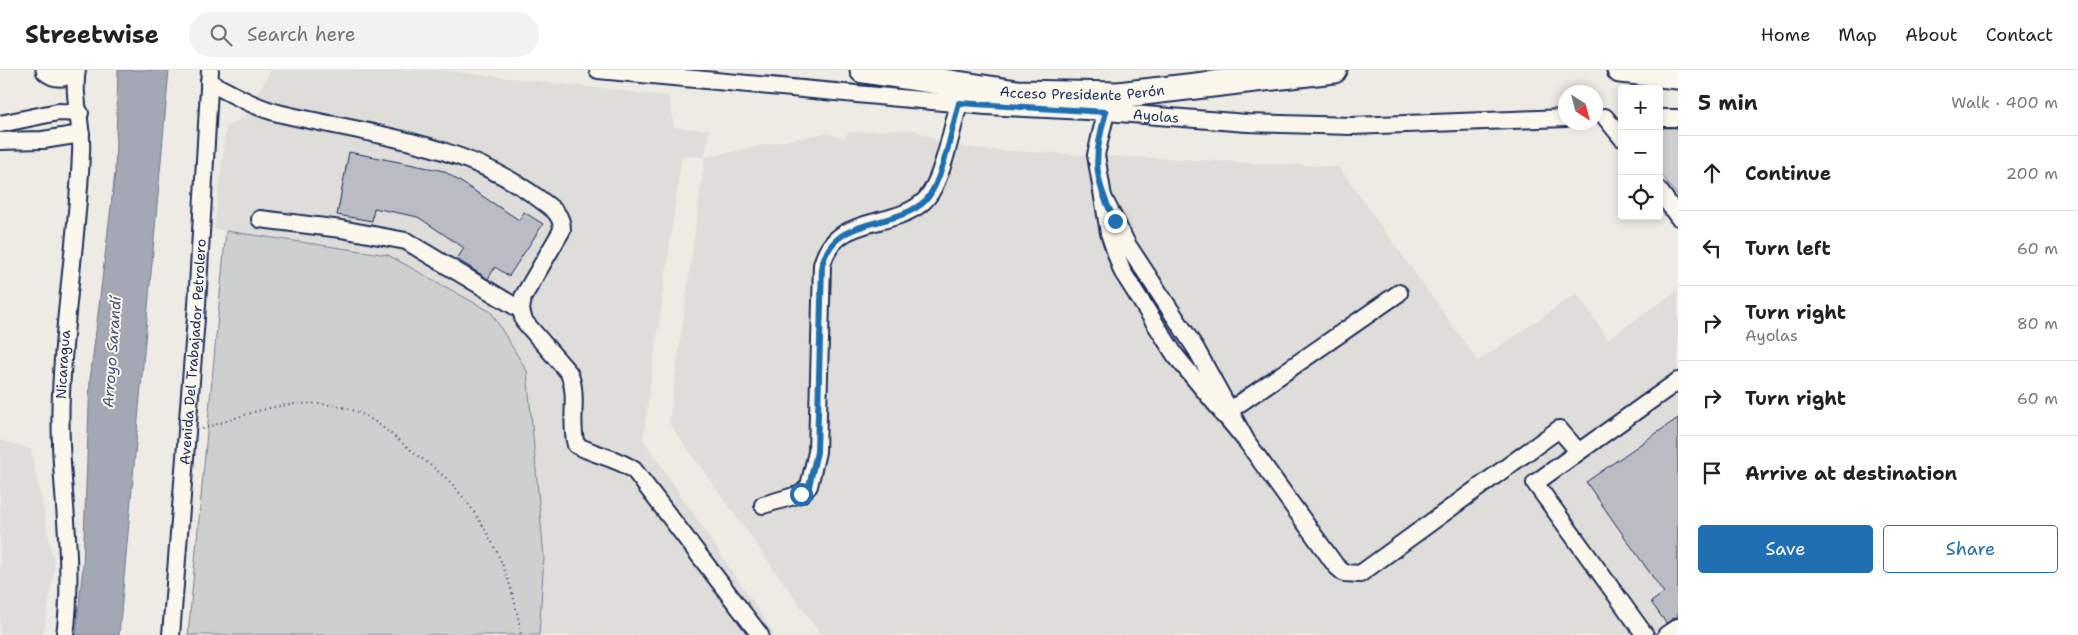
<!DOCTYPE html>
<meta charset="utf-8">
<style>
:root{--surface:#fff;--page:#f2f2f2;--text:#222;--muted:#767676;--line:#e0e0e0;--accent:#1f6fb2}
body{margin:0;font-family:"Shantell Sans",sans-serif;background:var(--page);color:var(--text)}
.controls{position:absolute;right:15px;top:15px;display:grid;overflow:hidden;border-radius:5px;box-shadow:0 2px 8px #0003}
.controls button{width:45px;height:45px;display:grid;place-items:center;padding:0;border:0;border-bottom:1px solid var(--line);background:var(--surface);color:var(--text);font:25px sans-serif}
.compass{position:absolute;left:1558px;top:15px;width:45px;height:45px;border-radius:50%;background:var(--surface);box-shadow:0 2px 8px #0003;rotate:144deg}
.stop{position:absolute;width:15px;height:15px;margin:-11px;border:4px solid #1f6fb2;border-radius:50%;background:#fff}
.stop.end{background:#1f6fb2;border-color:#fff;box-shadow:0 1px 5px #0008}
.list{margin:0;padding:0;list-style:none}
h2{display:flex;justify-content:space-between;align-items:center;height:65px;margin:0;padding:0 20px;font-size:21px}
h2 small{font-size:16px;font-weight:400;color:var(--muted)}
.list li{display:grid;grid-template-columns:32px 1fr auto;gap:15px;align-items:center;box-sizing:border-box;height:75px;padding:0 20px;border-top:1px solid var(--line)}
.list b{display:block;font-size:19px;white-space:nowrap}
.list p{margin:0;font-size:16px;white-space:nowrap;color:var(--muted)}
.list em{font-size:16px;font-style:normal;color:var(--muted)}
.actions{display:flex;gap:10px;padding:15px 20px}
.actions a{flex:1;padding:11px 0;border:1px solid var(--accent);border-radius:5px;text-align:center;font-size:18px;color:var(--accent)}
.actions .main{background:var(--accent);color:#fff}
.icon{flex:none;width:28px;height:28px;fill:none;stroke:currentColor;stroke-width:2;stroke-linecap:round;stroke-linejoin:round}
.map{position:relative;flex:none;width:1678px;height:565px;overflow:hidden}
header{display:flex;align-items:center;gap:30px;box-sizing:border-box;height:70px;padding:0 25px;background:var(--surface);border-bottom:1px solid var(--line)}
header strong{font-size:24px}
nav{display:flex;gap:28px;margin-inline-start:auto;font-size:18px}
.search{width:350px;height:45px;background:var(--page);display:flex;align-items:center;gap:12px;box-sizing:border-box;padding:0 18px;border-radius:28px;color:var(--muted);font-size:19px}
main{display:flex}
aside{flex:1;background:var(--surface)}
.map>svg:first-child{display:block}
.built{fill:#deddda}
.green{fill:#cecfcf;stroke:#747f96}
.water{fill:#a3a8b4;stroke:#6d7892}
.building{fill:#b9bcc3;stroke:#1b2f5e}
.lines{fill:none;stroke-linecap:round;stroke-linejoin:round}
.minor-casing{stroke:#1b2f5e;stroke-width:20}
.major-casing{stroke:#1b2f5e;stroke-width:25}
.highway-casing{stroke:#1b2f5e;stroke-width:29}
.path{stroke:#1b2f5e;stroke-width:2;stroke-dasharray:1 4;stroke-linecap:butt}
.minor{stroke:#fbf7ec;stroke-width:16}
.major{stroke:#fbf7ec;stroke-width:21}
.highway{stroke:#fbf7ec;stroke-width:25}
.route{stroke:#1f6fb2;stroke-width:6}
.labels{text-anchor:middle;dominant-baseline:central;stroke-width:4;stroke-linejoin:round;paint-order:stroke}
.street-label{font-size:14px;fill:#1b2f5e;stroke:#fbf7ec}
.water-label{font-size:15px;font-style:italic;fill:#445378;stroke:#fbf7ec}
</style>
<header>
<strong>Streetwise</strong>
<div class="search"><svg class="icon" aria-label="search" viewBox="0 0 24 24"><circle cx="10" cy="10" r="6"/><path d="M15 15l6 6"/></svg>Search here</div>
<nav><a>Home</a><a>Map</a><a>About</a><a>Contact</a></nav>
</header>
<main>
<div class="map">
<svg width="1678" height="565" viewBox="0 0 1678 565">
<rect width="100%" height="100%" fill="#eeebe4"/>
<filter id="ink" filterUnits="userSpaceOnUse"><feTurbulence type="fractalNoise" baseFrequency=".02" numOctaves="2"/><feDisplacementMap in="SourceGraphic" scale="10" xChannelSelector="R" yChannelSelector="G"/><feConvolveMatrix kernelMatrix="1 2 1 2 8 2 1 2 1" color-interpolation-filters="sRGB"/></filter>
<g filter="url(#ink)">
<g class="built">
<polygon points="271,0 438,0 669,26 674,57 709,60 705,87 825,63 846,68 848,62 911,59 949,75 988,80 1339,97 1478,291 1577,223 1608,269 1678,220 1678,565 821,565 669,353 705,87 682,86 643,369 775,565 539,565 544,487 388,185 214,159 226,57 244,47"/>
<polygon points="0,370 31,379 55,497 43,565 0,565"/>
</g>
<g class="green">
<polygon points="1659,58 1678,58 1678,127 1659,101"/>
<polygon points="226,161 388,185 491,242 527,301 544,487 539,565 188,565"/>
</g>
<polygon class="water" points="118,0 169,0 119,565 76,565 83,495 90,310 115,103"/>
<g class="building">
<polygon points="349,82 444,101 519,150 524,142 543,154 509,206 495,197 488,209 457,189 464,178 418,147 374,138 372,151 337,145"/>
<polygon points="1678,348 1678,546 1666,553 1651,532 1664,523 1586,412"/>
</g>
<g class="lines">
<g class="minor-casing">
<g id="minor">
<path id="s1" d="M 598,0 L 986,36 L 1106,42 L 1247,53 L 1352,56 L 1566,48"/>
<path d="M 209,12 C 232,24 256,38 282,44 C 369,64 464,73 538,128 C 551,138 562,143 562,160 L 523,227 L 521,240 L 524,251 L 569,303 C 579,326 569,351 576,375 C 595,385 617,388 634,400 L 760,565"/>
<polyline points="1605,47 1622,68"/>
<polyline points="1659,48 1678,48"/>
<polyline points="0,54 58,42 80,43"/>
<polyline points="0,71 43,70 81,64"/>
<polyline points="1659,120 1678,147"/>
<polyline points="1103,127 1096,85 1106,42"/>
<polyline points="260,149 341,159 406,171 521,240"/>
<polyline points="1223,345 1399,223"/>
<polyline points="1247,372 1196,279 1127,174 1103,127 1109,163 1122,201 1175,285 1247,372 1336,496 1344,503 1360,504 1559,359 1578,381"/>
<path d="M 763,435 L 801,424 L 809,416 L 817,382 L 822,195 C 835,143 893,160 924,131 C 942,114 952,58 959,33"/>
<path id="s2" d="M 65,565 C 76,484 57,405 61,324 C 64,243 78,163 81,83 C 83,55 72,27 77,0"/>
<path id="s3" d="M 171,565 L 197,235 L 210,0"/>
<polyline points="1645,565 1535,413 1678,311"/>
<polyline points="1666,565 1678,557"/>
</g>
</g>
<g class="major-casing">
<path id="major" d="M 47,0 C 55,7 65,7 74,0"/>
</g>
<g class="highway-casing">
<g id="highway">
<path id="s4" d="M 863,0 L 1017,23 L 1118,25 L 1334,0"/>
<polyline points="1620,0 1678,6"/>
</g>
</g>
<path class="path" d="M 202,359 C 252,343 288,326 342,337 C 367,342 387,361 406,376 C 421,389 440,401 453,415 C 491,459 513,508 521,565"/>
<use href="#minor" class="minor"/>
<use href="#major" class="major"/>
<use href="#highway" class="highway"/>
</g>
</g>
<g class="lines" filter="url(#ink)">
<path class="route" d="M 801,424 L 809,416 L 817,382 L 822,195 C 835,144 894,160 925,131 C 942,114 952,58 959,33 L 1106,42 C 1093,87 1093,108 1115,151"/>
</g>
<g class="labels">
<g class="street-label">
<text stroke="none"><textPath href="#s4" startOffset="221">Acceso Presidente Perón</textPath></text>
<text stroke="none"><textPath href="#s1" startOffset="560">Ayolas</textPath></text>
<text stroke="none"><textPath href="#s3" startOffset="284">Avenida Del Trabajador Petrolero</textPath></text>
<text stroke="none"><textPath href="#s2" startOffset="271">Nicaragua</textPath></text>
</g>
<g class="water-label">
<text transform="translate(112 282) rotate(-86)">Arroyo Sarandí</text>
</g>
</g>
</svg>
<div class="controls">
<button>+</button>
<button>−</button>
<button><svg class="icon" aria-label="locate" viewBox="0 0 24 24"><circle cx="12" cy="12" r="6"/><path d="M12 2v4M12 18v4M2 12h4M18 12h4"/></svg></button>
</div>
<svg class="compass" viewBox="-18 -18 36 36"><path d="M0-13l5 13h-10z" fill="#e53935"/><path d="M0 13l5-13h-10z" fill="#767676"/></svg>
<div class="stop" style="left:801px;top:424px"></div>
<div class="stop end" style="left:1115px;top:151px"></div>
</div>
<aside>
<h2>5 min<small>Walk · 400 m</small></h2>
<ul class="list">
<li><svg class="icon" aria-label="ahead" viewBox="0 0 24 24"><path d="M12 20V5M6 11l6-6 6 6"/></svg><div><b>Continue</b></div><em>200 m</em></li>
<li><svg class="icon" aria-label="left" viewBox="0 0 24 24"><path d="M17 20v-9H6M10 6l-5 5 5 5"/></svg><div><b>Turn left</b></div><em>60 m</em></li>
<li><svg class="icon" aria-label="right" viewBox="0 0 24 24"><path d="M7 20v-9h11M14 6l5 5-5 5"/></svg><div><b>Turn right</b><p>Ayolas</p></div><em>80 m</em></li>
<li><svg class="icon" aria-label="right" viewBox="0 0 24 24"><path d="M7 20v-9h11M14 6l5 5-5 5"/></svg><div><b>Turn right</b></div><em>60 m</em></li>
<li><svg class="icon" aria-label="arrive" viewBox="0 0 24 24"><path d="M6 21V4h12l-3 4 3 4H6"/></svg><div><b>Arrive at destination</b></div></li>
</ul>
<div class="actions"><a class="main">Save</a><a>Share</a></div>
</aside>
</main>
